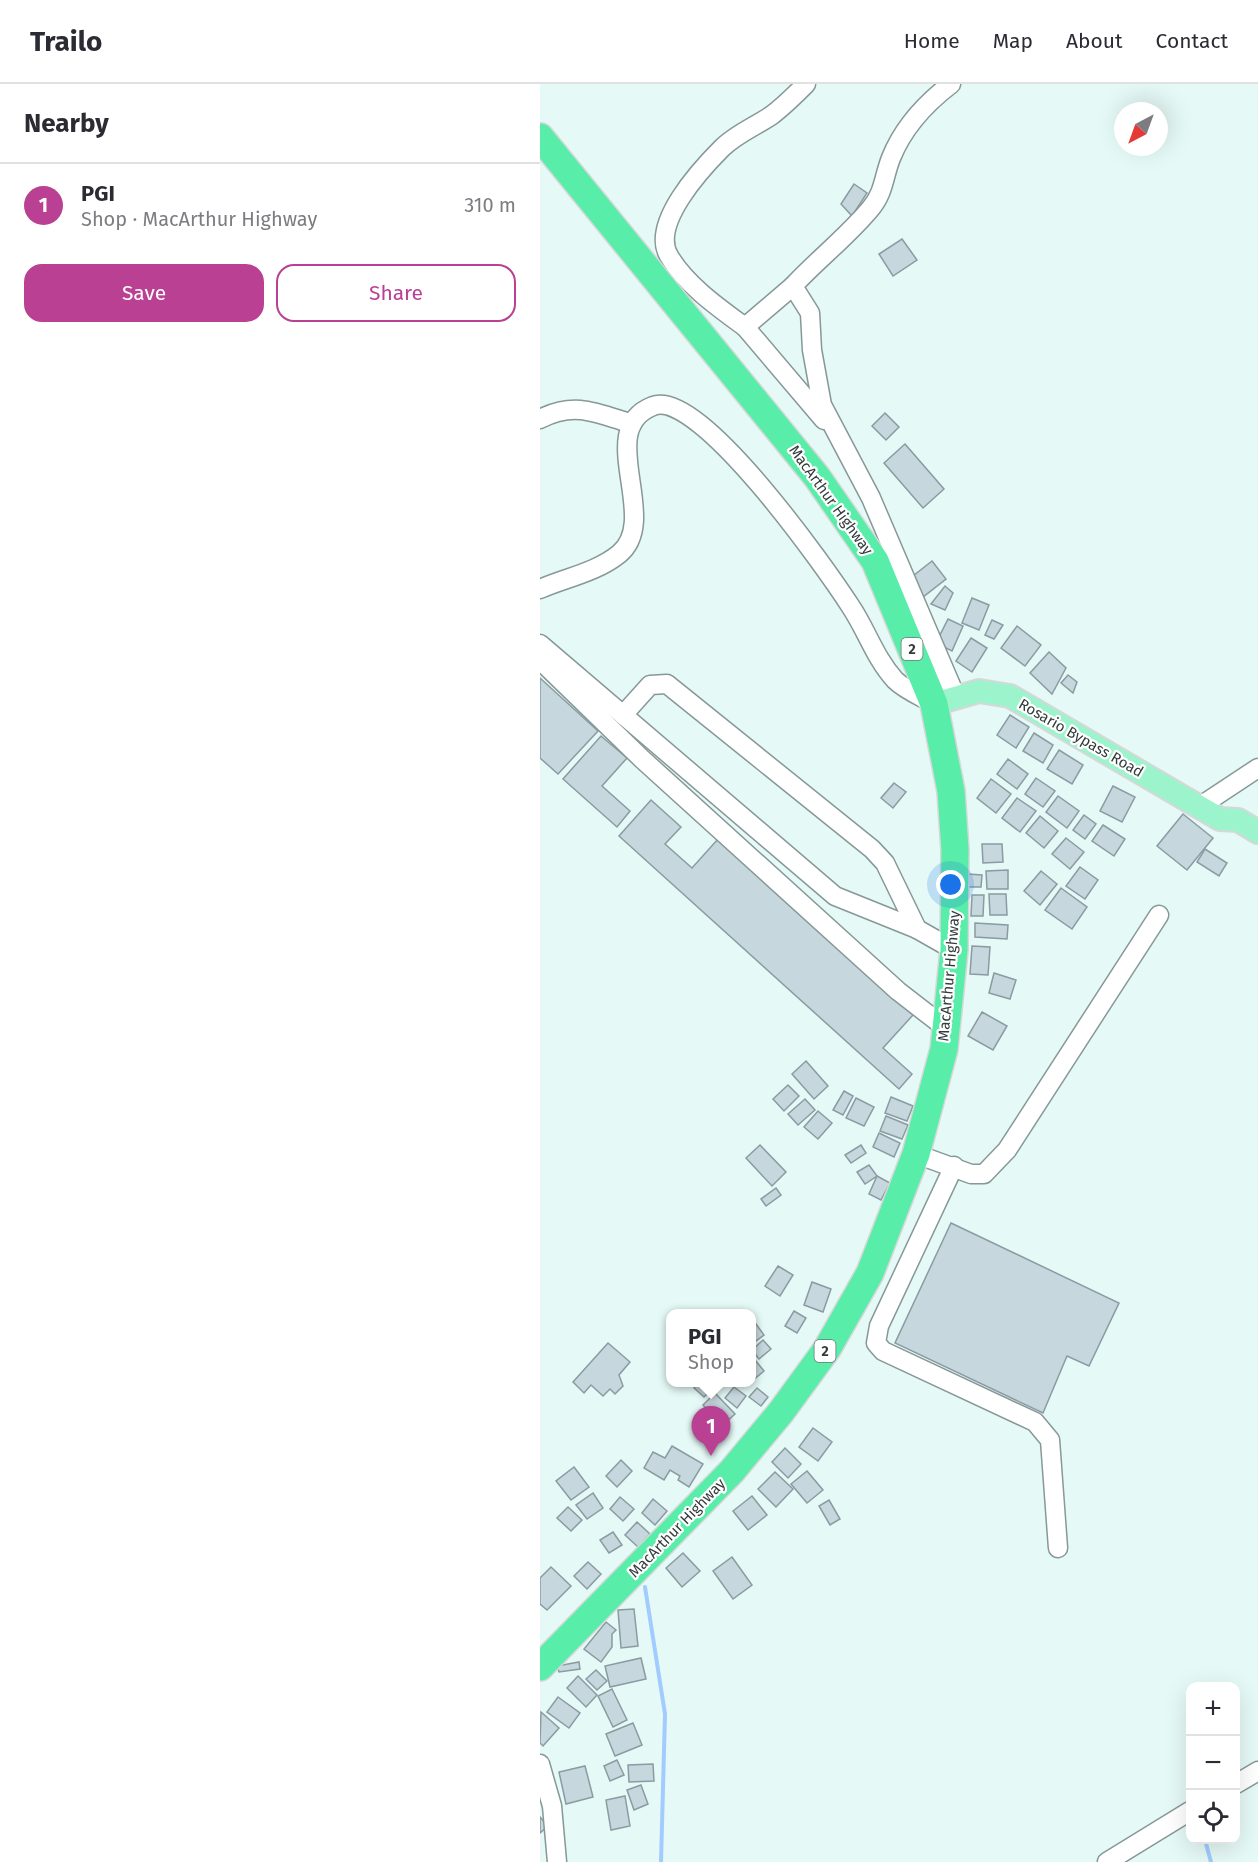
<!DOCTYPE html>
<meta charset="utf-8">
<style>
:root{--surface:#fff;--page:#f2f2f3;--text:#2b2b33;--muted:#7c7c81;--line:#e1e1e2;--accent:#b94092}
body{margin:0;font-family:"Fira Sans",sans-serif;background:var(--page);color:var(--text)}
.controls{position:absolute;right:18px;bottom:18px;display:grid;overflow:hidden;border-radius:12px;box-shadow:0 6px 24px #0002}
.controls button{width:54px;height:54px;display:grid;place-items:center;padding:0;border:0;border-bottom:2px solid var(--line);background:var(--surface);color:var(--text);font:30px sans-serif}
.compass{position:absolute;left:574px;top:18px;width:54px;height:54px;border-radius:50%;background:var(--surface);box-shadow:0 6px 24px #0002;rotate:221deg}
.you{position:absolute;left:411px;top:801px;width:21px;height:21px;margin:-15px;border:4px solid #fff;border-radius:50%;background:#1a73e8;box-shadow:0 0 0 9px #1a73e833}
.badge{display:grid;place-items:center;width:39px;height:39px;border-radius:50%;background:var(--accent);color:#fff;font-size:20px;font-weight:700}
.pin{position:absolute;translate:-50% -50px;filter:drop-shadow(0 2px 3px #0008)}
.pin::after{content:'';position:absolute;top:32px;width:21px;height:18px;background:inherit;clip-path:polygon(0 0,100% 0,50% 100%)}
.popup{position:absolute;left:126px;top:1225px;width:90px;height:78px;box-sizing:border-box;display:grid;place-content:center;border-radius:12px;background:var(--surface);filter:drop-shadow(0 2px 4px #0005);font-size:20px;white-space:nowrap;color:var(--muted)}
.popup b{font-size:22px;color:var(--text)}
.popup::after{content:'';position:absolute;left:50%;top:100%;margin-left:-12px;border:12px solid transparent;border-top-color:var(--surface)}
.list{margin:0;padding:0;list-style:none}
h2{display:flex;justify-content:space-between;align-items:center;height:78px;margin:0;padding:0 24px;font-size:26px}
h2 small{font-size:20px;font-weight:400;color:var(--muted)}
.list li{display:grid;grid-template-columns:39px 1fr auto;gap:18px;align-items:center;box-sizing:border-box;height:84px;padding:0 24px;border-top:2px solid var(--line)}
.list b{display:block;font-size:22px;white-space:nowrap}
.list p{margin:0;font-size:20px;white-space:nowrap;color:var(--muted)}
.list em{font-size:20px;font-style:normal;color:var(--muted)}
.actions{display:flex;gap:12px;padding:18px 24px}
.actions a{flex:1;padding:14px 0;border:2px solid var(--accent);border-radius:18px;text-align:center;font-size:21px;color:var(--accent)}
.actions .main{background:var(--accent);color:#fff}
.icon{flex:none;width:33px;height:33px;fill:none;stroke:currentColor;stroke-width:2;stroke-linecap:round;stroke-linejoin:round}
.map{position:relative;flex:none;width:718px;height:1778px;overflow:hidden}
header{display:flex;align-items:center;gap:36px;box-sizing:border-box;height:84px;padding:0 30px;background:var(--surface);border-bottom:2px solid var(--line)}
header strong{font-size:28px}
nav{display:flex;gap:33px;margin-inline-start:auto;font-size:21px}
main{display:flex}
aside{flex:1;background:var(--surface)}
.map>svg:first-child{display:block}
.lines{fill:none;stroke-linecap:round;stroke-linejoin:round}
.stream{stroke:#a1ccfd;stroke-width:4}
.building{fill:#c6d7dd;stroke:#8b9ba1;stroke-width:1.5}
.minor-casing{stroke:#869897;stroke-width:21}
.major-casing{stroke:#d6d8d8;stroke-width:26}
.highway-casing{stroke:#d6d8d8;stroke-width:30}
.minor{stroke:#fff;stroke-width:18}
.major{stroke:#9bf4cb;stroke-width:22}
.highway{stroke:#58eda8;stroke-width:27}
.labels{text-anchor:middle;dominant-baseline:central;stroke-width:4.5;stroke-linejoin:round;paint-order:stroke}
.shield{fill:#fff;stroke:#717676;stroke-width:1.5}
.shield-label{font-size:14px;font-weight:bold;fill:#343b3b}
.street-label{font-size:15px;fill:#343b3b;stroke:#fff}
</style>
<header>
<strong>Trailo</strong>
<nav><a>Home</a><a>Map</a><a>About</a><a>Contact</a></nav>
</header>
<main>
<aside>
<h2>Nearby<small></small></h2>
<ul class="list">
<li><span class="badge">1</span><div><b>PGI</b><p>Shop · MacArthur Highway</p></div><em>310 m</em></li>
</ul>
<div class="actions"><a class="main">Save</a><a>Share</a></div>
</aside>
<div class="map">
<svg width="718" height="1778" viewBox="0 0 718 1778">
<rect width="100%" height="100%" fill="#e5f9f7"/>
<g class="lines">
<g class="stream">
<polyline points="105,1503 125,1630 121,1778"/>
<polyline points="665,1756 671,1778"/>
</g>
</g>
<g class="building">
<polygon points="314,100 327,109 312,132 301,120"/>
<polygon points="362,155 377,176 353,192 339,170"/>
<polygon points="345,329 359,343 346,356 332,342"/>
<polygon points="365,360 404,405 383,424 344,379"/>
<polygon points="392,477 406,495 383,513 373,492"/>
<polygon points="405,502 413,509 405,526 391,520"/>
<polygon points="432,514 449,521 439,546 422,539"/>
<polygon points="408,535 423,542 412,567 396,559"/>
<polygon points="452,536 463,541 454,555 445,551"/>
<polygon points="477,542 501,561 485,582 461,564"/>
<polygon points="431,554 447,564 432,588 416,577"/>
<polygon points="509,568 526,584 512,610 490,589"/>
<polygon points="528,591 537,598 533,609 521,599"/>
<polygon points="0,594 58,647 18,690 0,674"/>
<polygon points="470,631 489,643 476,664 457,651"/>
<polygon points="494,649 513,661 503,679 483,667"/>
<polygon points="61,652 87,674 62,702 90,727 77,743 23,695"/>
<polygon points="519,666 543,681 532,700 507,685"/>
<polygon points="468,675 488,690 477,705 457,690"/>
<polygon points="496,694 515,707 503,723 485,710"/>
<polygon points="451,695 471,710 456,729 437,714"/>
<polygon points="354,699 366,708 353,724 341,714"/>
<polygon points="573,702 595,713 582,738 560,727"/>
<polygon points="518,712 539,727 527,744 506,728"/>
<polygon points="477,714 496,727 480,748 462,734"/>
<polygon points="111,716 141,743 125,760 152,784 178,755 373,931 343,964 372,990 359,1005 79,752"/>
<polygon points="643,730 673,754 647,786 617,762"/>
<polygon points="544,731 556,740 545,755 533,746"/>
<polygon points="500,732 518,747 504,764 486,749"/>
<polygon points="563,741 585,755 574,772 552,757"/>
<polygon points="526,754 544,768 530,785 512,770"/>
<polygon points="442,760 462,760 463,778 443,779"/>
<polygon points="665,765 687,779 679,792 657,778"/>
<polygon points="540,783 558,796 545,815 526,802"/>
<polygon points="468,786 468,805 447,805 446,787"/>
<polygon points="501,787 517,800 500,821 484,807"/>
<polygon points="428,790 442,791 441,803 427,803"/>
<polygon points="521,804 547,823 532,845 505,826"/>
<polygon points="449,810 466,810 467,831 450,831"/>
<polygon points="432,811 444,811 443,832 431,832"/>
<polygon points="435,839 468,841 467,855 435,853"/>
<polygon points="432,862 450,863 448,891 430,890"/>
<polygon points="454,889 476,896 470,915 449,909"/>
<polygon points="442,928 467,942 453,966 428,952"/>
<polygon points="266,977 288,1002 274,1015 252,990"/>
<polygon points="248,1001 259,1012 244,1027 233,1015"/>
<polygon points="304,1007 313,1012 303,1031 293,1026"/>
<polygon points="351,1013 373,1022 367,1037 345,1029"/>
<polygon points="316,1014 334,1023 324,1042 306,1034"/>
<polygon points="265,1015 275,1026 258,1041 248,1030"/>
<polygon points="278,1027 292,1039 278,1055 264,1043"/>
<polygon points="346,1032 368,1041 362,1055 340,1047"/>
<polygon points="339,1049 360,1059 354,1073 333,1063"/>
<polygon points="220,1061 246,1088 232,1102 206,1074"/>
<polygon points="321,1061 326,1069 311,1079 305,1071"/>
<polygon points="329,1081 337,1092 325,1100 317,1088"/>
<polygon points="337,1092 350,1099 341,1116 329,1110"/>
<polygon points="236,1104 241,1111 226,1122 221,1115"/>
<polygon points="411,1139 579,1219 549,1282 527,1272 503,1329 355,1259"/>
<polygon points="238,1182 253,1191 240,1212 225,1202"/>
<polygon points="272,1198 291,1205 283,1228 264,1221"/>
<polygon points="254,1227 266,1234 257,1249 245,1242"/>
<polygon points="216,1240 224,1251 212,1260 212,1243"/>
<polygon points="223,1256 231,1265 219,1275 212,1266"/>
<polygon points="68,1259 90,1278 79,1291 83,1302 75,1310 70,1305 63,1312 51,1301 44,1309 33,1298"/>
<polygon points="215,1276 224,1287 212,1297 212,1278"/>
<polygon points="159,1298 172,1298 175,1302 164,1313 154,1304"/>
<polygon points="194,1303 206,1312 197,1324 185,1314"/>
<polygon points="217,1304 228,1313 221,1322 209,1313"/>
<polygon points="175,1309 195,1330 182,1342 163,1321"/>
<polygon points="273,1344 292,1358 278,1377 259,1363"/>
<polygon points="132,1362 163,1380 149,1403 138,1396 140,1392 130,1386 124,1396 104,1384 113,1368 125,1374"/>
<polygon points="245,1364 261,1380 248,1394 232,1378"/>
<polygon points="81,1376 92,1387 77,1403 66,1392"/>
<polygon points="34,1383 49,1403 31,1416 16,1397"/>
<polygon points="267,1387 283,1406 267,1419 251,1400"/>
<polygon points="235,1388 253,1405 236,1423 218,1405"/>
<polygon points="53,1409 63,1424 47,1435 36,1421"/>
<polygon points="212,1412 227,1431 208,1446 193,1427"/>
<polygon points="80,1413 94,1425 83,1437 70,1425"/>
<polygon points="113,1415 127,1427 115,1441 102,1429"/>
<polygon points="289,1416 300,1435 290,1441 279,1422"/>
<polygon points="28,1423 42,1436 31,1447 17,1434"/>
<polygon points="97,1438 110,1450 98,1463 85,1451"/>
<polygon points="73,1448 82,1461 69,1469 60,1456"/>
<polygon points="143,1469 160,1487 142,1503 126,1484"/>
<polygon points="192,1473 212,1501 193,1515 173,1487"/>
<polygon points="48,1478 61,1490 47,1505 34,1492"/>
<polygon points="11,1483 31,1502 7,1526 0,1520 0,1494"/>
<polygon points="94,1525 98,1562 81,1564 78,1526"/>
<polygon points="66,1538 76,1546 72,1550 72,1563 61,1578 44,1565"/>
<polygon points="101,1574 106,1595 70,1603 65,1582"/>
<polygon points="39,1578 40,1585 19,1588 17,1582"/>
<polygon points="56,1586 67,1597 57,1606 46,1595"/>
<polygon points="38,1592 57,1611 46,1623 27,1604"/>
<polygon points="72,1605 87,1636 73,1643 58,1612"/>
<polygon points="18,1613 40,1629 29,1644 7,1628"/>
<polygon points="1,1628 19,1644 3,1662 0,1659"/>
<polygon points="93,1639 102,1661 75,1672 66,1650"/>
<polygon points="77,1676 84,1691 70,1697 64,1682"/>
<polygon points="113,1680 114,1697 89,1698 88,1681"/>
<polygon points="45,1682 53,1713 26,1720 19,1688"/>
<polygon points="101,1701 108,1720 94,1726 87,1706"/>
<polygon points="85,1712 90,1742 71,1746 66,1716"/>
<polygon points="0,1733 8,1742 0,1749"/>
</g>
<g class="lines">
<g class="minor-casing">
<g id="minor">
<path d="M 411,0 C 386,19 363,44 351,74 C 344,91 344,109 331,124 C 308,152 278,175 253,202 L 270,229 L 272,266 L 282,321 L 331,414 L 416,613"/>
<path d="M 253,202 L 205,243 C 179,224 146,201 129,172 C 110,140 161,85 182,64 C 196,50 216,42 232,31 C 244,22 255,11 266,0"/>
<polyline points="205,243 284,336"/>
<path d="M 0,335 C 35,317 57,329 92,340"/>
<path d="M 0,505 C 25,494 57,488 79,470 C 122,435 53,345 113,322 C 159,303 287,486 311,523 C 327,547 335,574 355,596 C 365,606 382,613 394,620"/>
<polyline points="0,560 295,812 377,845"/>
<polyline points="0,576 102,675 358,907 407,945"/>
<polyline points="83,631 110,601 127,600 332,765 345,779 377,845 414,866"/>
<polyline points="659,723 718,684"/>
<polyline points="376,1070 431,1090 444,1090 467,1066 619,831"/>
<polyline points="414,1082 339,1242 336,1259 343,1267 495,1338 510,1356 518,1464"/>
<polyline points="0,1680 12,1722 17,1778"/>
<polyline points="696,1700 718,1687"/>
<polyline points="567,1778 650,1727"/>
</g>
</g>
<g class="major-casing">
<polyline id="major" points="394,620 439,607 470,612 680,735 698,736 718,748"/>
</g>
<g class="highway-casing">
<polyline id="highway" points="0,53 277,393 335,477 394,620 411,707 415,766 414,866 404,965 376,1070 330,1189 287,1265 241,1328 192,1387 0,1583"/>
</g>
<use href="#minor" class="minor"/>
<use href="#major" class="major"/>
<use href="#highway" class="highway"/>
</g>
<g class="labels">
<g class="shield">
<rect x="361.5" y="554" width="21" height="22" rx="4.5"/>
<rect x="274.5" y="1256" width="21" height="22" rx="4.5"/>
</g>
<g class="shield-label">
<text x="372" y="565">2</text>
<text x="285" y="1267">2</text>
</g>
<g class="street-label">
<text transform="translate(291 416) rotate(54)">MacArthur Highway</text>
<text transform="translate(541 654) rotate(30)">Rosario Bypass Road</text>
<text transform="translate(409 892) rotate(-85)">MacArthur Highway</text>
<text transform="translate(137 1444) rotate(-46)">MacArthur Highway</text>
</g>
</g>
</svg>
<div class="controls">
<button>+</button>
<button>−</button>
<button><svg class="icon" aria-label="locate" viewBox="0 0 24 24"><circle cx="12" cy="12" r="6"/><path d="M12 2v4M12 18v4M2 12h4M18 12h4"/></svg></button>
</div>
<svg class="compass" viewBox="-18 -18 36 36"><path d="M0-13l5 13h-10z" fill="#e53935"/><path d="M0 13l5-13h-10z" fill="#7c7c81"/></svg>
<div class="you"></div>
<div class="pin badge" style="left:171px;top:1372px">1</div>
<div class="popup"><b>PGI</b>Shop</div>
</div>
</main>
